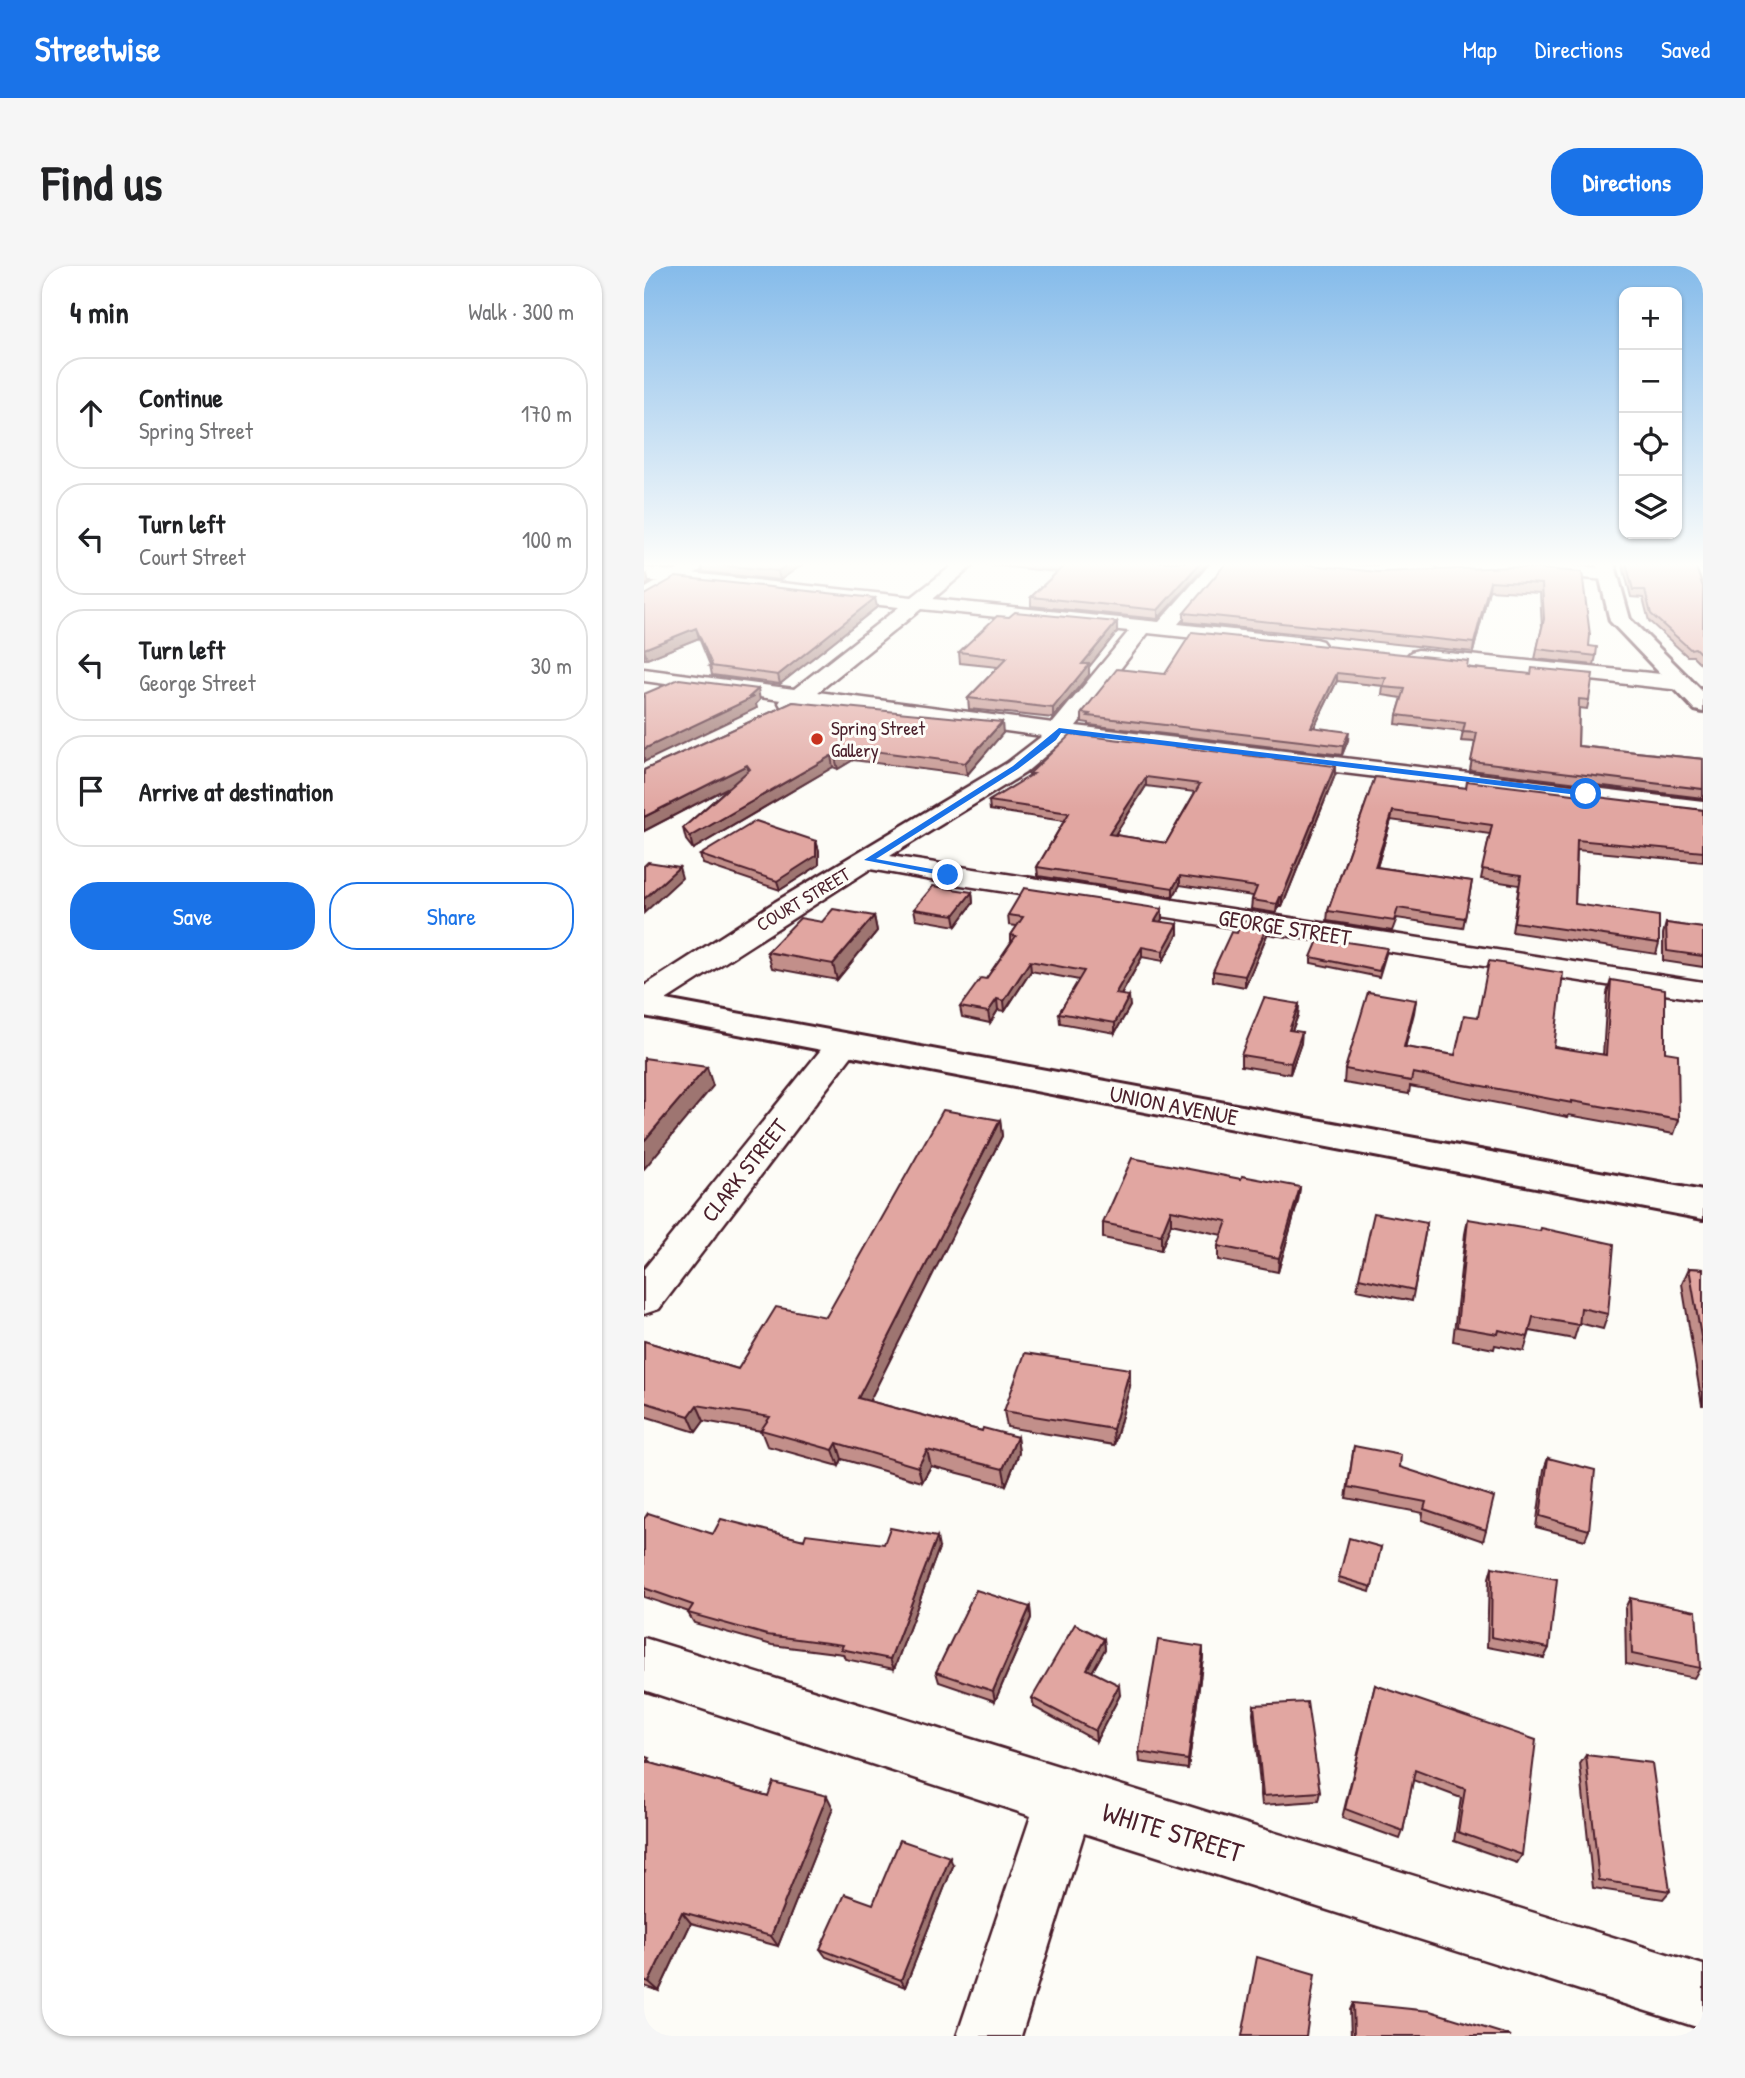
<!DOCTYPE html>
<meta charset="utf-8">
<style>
:root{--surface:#fff;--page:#f6f6f6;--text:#202124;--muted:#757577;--line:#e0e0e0;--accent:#1a73e8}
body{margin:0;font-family:"Patrick Hand",sans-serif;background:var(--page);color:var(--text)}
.controls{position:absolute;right:21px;top:21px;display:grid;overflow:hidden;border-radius:14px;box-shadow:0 2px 5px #0004}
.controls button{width:63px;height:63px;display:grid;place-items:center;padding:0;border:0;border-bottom:2px solid var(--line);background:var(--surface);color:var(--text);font:35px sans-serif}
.stop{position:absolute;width:21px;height:21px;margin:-16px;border:5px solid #1a73e8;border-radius:50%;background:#fff}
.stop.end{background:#1a73e8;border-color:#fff;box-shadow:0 2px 7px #0008}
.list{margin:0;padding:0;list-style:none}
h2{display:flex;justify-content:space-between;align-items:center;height:91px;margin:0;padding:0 28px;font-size:30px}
h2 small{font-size:23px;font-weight:400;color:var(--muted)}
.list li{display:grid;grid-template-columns:46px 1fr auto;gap:21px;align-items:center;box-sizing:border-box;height:112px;margin:0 14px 14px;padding:0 14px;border:2px solid var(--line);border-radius:28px}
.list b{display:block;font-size:26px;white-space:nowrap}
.list p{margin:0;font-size:23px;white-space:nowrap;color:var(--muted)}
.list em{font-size:23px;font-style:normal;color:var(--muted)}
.actions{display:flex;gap:14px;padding:21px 28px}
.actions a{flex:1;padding:16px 0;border:2px solid var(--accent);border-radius:28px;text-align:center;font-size:24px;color:var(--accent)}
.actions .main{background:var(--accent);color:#fff}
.icon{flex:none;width:38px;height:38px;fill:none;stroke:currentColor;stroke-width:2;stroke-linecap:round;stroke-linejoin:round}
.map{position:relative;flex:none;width:1059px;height:1770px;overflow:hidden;border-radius:28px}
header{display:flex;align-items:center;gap:42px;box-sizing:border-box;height:98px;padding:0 35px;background:var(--accent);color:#fff}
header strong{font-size:33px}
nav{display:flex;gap:38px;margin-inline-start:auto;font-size:24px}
.intro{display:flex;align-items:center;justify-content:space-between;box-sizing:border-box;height:168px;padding:0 42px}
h1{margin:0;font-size:49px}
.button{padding:18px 32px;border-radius:28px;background:var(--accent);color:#fff;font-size:24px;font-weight:700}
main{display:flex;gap:42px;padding:0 42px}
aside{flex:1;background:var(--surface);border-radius:28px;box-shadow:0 2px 5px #0004}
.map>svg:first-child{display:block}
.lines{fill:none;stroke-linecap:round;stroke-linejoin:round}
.street-casing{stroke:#4a1f2b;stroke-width:5}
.secondary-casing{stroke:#4a1f2b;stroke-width:6}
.street{fill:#fdfcf7;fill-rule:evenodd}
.secondary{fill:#fdfcf7;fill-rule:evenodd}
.wall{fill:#c28f8a;stroke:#4a1f2b;stroke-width:2;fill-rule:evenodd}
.shaded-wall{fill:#9e7471;stroke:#4a1f2b;stroke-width:2}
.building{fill:#e1a6a1;stroke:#4a1f2b;stroke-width:2;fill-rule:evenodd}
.route{fill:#1a73e8}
.poi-dot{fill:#c8321e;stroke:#fdfcf7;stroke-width:2.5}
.labels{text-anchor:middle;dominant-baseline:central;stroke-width:6;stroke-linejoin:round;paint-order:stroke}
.far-poi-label{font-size:19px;fill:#4a1f2b;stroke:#fdfcf7;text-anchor:start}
.far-street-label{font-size:19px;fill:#4a1f2b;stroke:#fdfcf7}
.street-label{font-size:23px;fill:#4a1f2b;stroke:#fdfcf7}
.near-street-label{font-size:28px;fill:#4a1f2b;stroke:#fdfcf7}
</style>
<header>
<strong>Streetwise</strong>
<nav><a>Map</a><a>Directions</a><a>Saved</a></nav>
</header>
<div class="intro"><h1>Find us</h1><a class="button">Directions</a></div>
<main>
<aside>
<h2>4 min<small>Walk · 300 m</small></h2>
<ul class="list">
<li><svg class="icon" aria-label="ahead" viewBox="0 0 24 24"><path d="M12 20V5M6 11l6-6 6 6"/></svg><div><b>Continue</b><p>Spring Street</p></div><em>170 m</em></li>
<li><svg class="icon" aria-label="left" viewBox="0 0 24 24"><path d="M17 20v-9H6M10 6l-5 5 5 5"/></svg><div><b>Turn left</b><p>Court Street</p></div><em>100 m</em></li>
<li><svg class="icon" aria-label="left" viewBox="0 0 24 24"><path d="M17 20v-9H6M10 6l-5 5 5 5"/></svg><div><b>Turn left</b><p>George Street</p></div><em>30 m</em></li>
<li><svg class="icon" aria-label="arrive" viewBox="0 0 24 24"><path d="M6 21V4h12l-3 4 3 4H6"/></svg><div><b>Arrive at destination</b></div></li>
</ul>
<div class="actions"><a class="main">Save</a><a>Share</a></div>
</aside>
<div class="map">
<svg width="1059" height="1770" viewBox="0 0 1059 1770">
<rect width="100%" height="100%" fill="#fdfcf7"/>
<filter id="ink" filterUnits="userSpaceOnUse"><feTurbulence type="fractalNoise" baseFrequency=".0143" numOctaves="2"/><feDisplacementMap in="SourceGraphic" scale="14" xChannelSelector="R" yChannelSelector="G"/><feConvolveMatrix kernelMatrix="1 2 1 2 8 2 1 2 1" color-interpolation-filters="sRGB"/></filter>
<g filter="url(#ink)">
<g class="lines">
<g class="street-casing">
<g id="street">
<path d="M 313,296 L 333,296 L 289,333 L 515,356 L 568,296 L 586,296 L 534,358 L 671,373 L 678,375 L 681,379 L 678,383 L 671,385 L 504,367 L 432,460 L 1059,535 L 1059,551 L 421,473 L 381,507 L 246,590 L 1059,716 L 1059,734 L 304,617 L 226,603 L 11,741 L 0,744 L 0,720 L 131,636 L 363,497 L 398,470 L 160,437 L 146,444 L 138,442 L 135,437 L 137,434 L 0,415 L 0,403 L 150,423 L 255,341 L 0,314 L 0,302 L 268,331 ZM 277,343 L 485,365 L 409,457 L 174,426 Z"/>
<path d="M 622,296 C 660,293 699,301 737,300 C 752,300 785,293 795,305 C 782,321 657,304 631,301 Z"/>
<polygon points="890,298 962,302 971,308 962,314 884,307 881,303 884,299"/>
<polygon points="774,384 1037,410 1045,412 1048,417 1045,422 1037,424 767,394 763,390 767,386"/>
<polygon points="200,767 212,770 217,777 212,784 15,1043 0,1048 0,1003 188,770"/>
<polygon points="0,1372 1059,1699 1059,1763 440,1567 377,1770 313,1770 387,1550 0,1424"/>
</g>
</g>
<g class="secondary-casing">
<g id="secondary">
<polygon points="48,296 70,296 0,337 0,323"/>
<polygon points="952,296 970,296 986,353 1059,426 1059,446 1051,444 966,355"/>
<polygon points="0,730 1059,925 1059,953 0,750"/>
</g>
</g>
<use href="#street" class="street"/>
<use href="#secondary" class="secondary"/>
</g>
<g class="wall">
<polygon points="0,296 44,296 31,303 0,300"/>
<polygon points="162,296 136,314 59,306 57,297"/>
<polygon points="334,296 565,296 514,353 387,340 387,331 413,306 334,298"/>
<polygon points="710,296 811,296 733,297"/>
<polygon points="889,296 934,296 934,298"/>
<polygon points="978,296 1059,296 1059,302 1052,301 1059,321 1059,400 1049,390 1043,390 1005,355 999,332 987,331"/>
<polygon points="734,306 938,306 945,380 952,390 950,399 891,393 898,361 896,327 845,324 829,386 540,356 540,347"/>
<polygon points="0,329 233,341 136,418 68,409 66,399 55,372 3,393 0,393"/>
<polygon points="473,366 445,401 445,409 409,452 325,443 324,432 354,401 316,397 315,386"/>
<polygon points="823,401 945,434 943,443 935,442 934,480 1059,493 1059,532 826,504 831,476 817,475 819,466 752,458 753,449 758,432 738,429 739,420 693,415 670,461 704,474 698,489 445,459 445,457 438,456 438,447 521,408"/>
<polygon points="149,436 359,467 323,509 209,494 194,503 189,501 49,583 42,574 39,562 86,520 0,565 0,504"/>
<path d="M 691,500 L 691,509 L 638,641 L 635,641 L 632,647 L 607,643 L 608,634 L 609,630 L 536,619 L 529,631 L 394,610 L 393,601 L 420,555 L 346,544 L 345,535 L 385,511 L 385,508 ZM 502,520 L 551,526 L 522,577 L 471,569 Z"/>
<polygon points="731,511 822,522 1059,544 1059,596 933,584 931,638 1015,677 1012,688 868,666 875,619 837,613 846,568 747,554 733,601 828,615 819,662 753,652 748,665 683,655 684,645"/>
<polygon points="172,575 175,585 175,599 136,624 59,598 56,589"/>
<polygon points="328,626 329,637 312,660 272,653 270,643"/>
<polygon points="518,643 518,653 516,655 534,668 519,695 498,691 477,729 486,740 471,767 416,757 415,747 435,714 387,705 361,745 354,744 346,757 318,751 316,741 342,713 367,676 367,669 373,660 365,659 364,649"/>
<polygon points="230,650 233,665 193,714 128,702 123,686 178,656"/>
<polygon points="1022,657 1059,662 1059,701 1019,695 1019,668"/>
<polygon points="624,658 623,669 601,721 569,715 569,705"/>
<polygon points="742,688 735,711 667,697 667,691"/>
<polygon points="967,714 1021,786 1035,854 1030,868 925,849 924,851 766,820 765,828 700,817 701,803 772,734 761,781 811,789 910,781 959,789 963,727"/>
<polygon points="655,738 654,749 648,765 657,777 646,808 597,800 597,789"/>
<polygon points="356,854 358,870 225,1135 338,1165 373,1171 375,1187 362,1219 287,1200 278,1216 198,1193 195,1200 123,1180 117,1165 60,1155 52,1166 0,1150 0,1075 94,1103 182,1051"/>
<polygon points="597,913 656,921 654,935 634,1006 574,994 574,980 578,969 527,958 517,984 459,972 459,957"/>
<polygon points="824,953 964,1048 959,1063 935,1057 930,1073 886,1065 880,1085 851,1079 850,1083 809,1075 821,968"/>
<polygon points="783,957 768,1035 713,1024 715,1012"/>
<polygon points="1045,1002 1059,1003 1059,1139 1058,1139 1038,1018"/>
<polygon points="486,1120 470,1179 363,1161 360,1145"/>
<polygon points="710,1180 756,1201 842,1264 839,1275 778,1254 779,1247 702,1232"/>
<polygon points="904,1192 945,1264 941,1274 892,1261 900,1203"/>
<polygon points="0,1253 69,1268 295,1282 250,1403 201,1393 199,1388 128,1379 50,1357 44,1347 45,1346 0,1331"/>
<polygon points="737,1281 726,1326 694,1316 695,1311"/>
<polygon points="848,1301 905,1382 900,1392 843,1381 845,1312"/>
<polygon points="986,1332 1056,1402 1050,1412 982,1398 981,1342"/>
<polygon points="386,1341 387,1352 351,1435 295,1416 292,1406"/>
<polygon points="460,1373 461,1383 448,1406 476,1429 452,1475 390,1441 388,1432"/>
<polygon points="559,1391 544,1503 496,1496 495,1486"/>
<polygon points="731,1419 878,1589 873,1597 810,1575 817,1532 769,1514 759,1565 756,1573 698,1552"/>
<polygon points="610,1439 676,1526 674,1535 618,1539 609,1448"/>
<polygon points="942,1489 1026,1625 1019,1633 949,1622 936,1498"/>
<polygon points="0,1490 10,1498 124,1530 189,1542 134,1680 47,1657 15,1725 0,1720"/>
<polygon points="309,1600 261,1721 182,1691 176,1683 229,1638"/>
<polygon points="709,1737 867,1770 707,1770 706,1744"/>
</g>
<g class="shaded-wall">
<polygon points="29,296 44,296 31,303"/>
<polygon points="147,296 162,296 136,314 134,305"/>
<polygon points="557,296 565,296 514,353 514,344"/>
<polygon points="3,308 5,317 0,321 0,310"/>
<polygon points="846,315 845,324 829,386 830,377"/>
<polygon points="231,332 233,341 136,418 134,409"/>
<polygon points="473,356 473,366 445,401 445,409 409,452 409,442 438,398"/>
<polygon points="52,362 55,372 3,393 0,383"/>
<polygon points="693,407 693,415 666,470 667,461"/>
<polygon points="114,423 116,434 112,438 113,442 0,496 0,483 105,431"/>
<polygon points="358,456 359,467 323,509 321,497"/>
<polygon points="705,466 704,474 698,489 699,480"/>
<polygon points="207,482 209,494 194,503 191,492"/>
<polygon points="187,490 189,501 49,583 46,571"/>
<polygon points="103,499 106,510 0,565 0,551"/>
<polygon points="691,500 691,509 638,641 638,631"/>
<polygon points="502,511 502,520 465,578 465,568"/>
<polygon points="749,545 747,554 730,611 731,601"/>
<polygon points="172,575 175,585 175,599 136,624 133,615"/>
<polygon points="35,601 38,612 0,647 0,633"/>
<polygon points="536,610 536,619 529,631 529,622"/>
<polygon points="328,626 329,637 312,660 310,649"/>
<polygon points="636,631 635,641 632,647 633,638"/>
<polygon points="518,643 518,653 512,664 511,655"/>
<polygon points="230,650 233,665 193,714 189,698"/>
<polygon points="534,658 534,668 519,695 519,685"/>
<polygon points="624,658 623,669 601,721 601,710"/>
<polygon points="498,681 498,691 472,738 471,728"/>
<polygon points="386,695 387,705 361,745 360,735"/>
<polygon points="485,730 486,740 471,767 471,757"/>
<polygon points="353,733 354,744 346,757 344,746"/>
<polygon points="772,734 770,747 758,794 760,781"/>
<polygon points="655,738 654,749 644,775 645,764"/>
<polygon points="658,766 657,777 646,808 647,797"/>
<polygon points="63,801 69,820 0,903 0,875"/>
<polygon points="356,854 358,870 219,1148 214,1132"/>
<polygon points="656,921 654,935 634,1006 635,992"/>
<polygon points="527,944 527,958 517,984 517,969"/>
<polygon points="486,1103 486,1120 470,1179 469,1163"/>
<polygon points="53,1139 60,1155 52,1166 45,1150"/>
<polygon points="373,1171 375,1187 362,1219 359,1203"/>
<polygon points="193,1177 198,1193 195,1200 189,1184"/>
<polygon points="283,1184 287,1200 278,1216 274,1201"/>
<polygon points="293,1271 295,1282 250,1403 246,1393"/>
<polygon points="386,1341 387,1352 351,1435 349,1425"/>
<polygon points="460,1373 461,1383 444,1413 443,1403"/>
<polygon points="559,1381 559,1391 544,1503 544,1494"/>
<polygon points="475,1419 476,1429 452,1475 451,1465"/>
<polygon points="183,1530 189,1542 134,1680 127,1670"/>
<polygon points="306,1591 309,1600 261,1721 257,1714"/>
<polygon points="38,1646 47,1657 15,1725 5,1716"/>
</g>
<g class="building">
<polygon points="59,296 147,296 134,305 57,297"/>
<polygon points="395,296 557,296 514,344 387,331 422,298"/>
<polygon points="583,296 638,296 734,306 867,301 938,306 946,369 945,380 953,381 952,390 893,383 900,353 898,318 846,315 830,377 540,347"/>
<polygon points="982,296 1050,296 1059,321 1059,390 1051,382 1046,383 1007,348 1001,324 989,324"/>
<polygon points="32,311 231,332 134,409 66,400 68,399 52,362 0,383 0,329"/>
<polygon points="371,346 473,356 438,398 445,398 409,442 324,432 363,392 315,386 353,350 365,351"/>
<polygon points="548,366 824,395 823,401 826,402 887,408 888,402 949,408 945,434 935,433 934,480 1059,493 1059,523 827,495 833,467 819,466 821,457 753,449 761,423 739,421 742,412 693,407 667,461 705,466 699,480 444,450 446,448 438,447 473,403 521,408"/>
<polygon points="35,413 114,423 105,431 110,431 0,483 0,428"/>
<polygon points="149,436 358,456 321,497 207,482 191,492 187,490 46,571 39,562 106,503 103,499 0,551 0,504"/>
<path d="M 427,468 L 691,500 L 638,631 L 636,631 L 633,638 L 608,634 L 613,621 L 536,610 L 529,622 L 393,601 L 425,547 L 345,535 L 389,508 L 385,508 ZM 502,511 L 556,518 L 522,577 L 465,568 Z"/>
<polygon points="731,511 822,522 823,515 1059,544 1059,586 933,574 931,638 1015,650 1015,677 870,656 877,609 838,603 848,559 749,545 731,601 828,615 821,652 754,642 750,655 684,645"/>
<polygon points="112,555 172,575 172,590 133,615 56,589"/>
<polygon points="4,596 35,601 0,633 0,600"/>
<polygon points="289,620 328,626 310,649 270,643"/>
<polygon points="380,622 518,643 511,655 534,658 519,685 498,681 471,728 485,730 471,757 415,747 440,705 386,695 360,735 353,733 344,746 316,741 337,712 342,713 372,670 367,669 379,651 364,649"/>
<polygon points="189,643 230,650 189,698 123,686 156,652 178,656"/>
<polygon points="598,655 624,658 601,710 569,705 587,666 593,667"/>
<polygon points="1022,657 1059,662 1059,690 1023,685"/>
<polygon points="675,672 743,682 735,705 667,691"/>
<polygon points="845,695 919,707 910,781 962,789 967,714 1021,723 1021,786 1034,788 1035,854 928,835 928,837 769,807 767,815 701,803 724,726 772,734 760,781 811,789 820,749 834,751"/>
<polygon points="620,732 655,738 645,764 658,766 647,797 597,789"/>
<polygon points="0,792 63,801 0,875"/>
<polygon points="299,844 356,854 214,1132 338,1165 339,1162 373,1171 359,1203 283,1184 274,1201 193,1177 189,1184 117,1164 126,1151 53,1139 45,1150 0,1136 0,1075 94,1103 132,1041 182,1051"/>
<polygon points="488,892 597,913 598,910 656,921 635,992 574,980 583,955 527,944 517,969 459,957"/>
<polygon points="730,947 783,957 770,1024 715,1012"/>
<polygon points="824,953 896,965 897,962 970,978 964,1048 937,1042 935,1059 889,1051 884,1071 855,1064 854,1068 813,1061"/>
<polygon points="1045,1002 1059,1003 1059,1082"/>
<polygon points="381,1087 486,1103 469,1163 360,1145"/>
<polygon points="710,1180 757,1189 756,1201 850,1231 842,1264 780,1243 782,1236 704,1221"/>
<polygon points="904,1192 951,1204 945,1264 896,1250"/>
<polygon points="4,1247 69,1268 77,1253 160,1274 162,1268 240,1278 246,1262 293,1271 246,1393 197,1383 199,1379 123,1369 44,1347 49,1339 0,1322 0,1253"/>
<polygon points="705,1272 737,1281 728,1321 695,1311"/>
<polygon points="848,1301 913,1313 905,1382 847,1371"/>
<polygon points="332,1324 386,1341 349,1425 292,1406"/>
<polygon points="986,1332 1052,1345 1056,1402 988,1388"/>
<polygon points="431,1358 460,1373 443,1403 475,1419 451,1465 388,1432"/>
<polygon points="514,1374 559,1381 544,1494 495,1486"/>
<polygon points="731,1419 892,1474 878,1589 814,1566 821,1523 771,1504 759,1565 701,1543"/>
<polygon points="663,1436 676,1526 619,1530 610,1439"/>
<polygon points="942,1489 1008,1497 1026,1625 955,1614"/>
<polygon points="0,1490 6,1492 3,1496 124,1530 129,1516 183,1530 127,1670 38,1646 5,1716 0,1714 0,1607 1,1605 0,1605"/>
<polygon points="256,1574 306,1591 257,1714 176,1683 201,1628 229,1638"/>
<polygon points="613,1691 671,1708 662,1770 598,1770"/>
<polygon points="709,1737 786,1745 867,1770 710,1770"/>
</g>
</g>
<linearGradient id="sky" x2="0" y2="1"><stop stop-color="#85bbea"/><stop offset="0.55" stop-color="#fefefb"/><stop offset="1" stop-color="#fefefb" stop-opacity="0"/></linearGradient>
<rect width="1059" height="543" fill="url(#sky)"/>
<polygon class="route" points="415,462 942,525 946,528 942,530 417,467 412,474 374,503 232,593 304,606 307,611 220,594 369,500"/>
<circle class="poi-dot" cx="173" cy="473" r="7"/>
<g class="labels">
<g class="far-poi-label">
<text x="187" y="462">Spring Street<tspan x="187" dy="22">Gallery</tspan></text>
</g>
<g class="far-street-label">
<text transform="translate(159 633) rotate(-31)">COURT STREET</text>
</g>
<g class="street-label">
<text transform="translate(641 661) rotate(9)">GEORGE STREET</text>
<text transform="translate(530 839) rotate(11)">UNION AVENUE</text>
<text transform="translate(100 904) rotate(-52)">CLARK STREET</text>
</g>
<g class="near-street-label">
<text transform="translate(529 1566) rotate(17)">WHITE STREET</text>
</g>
</g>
</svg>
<div class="controls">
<button>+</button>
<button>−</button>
<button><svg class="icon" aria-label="locate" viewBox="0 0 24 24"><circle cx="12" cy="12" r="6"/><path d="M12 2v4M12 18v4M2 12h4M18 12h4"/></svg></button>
<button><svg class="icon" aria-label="layers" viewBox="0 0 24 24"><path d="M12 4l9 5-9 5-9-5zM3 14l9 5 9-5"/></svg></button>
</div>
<div class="stop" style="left:942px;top:528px"></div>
<div class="stop end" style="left:304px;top:609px"></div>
</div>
</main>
